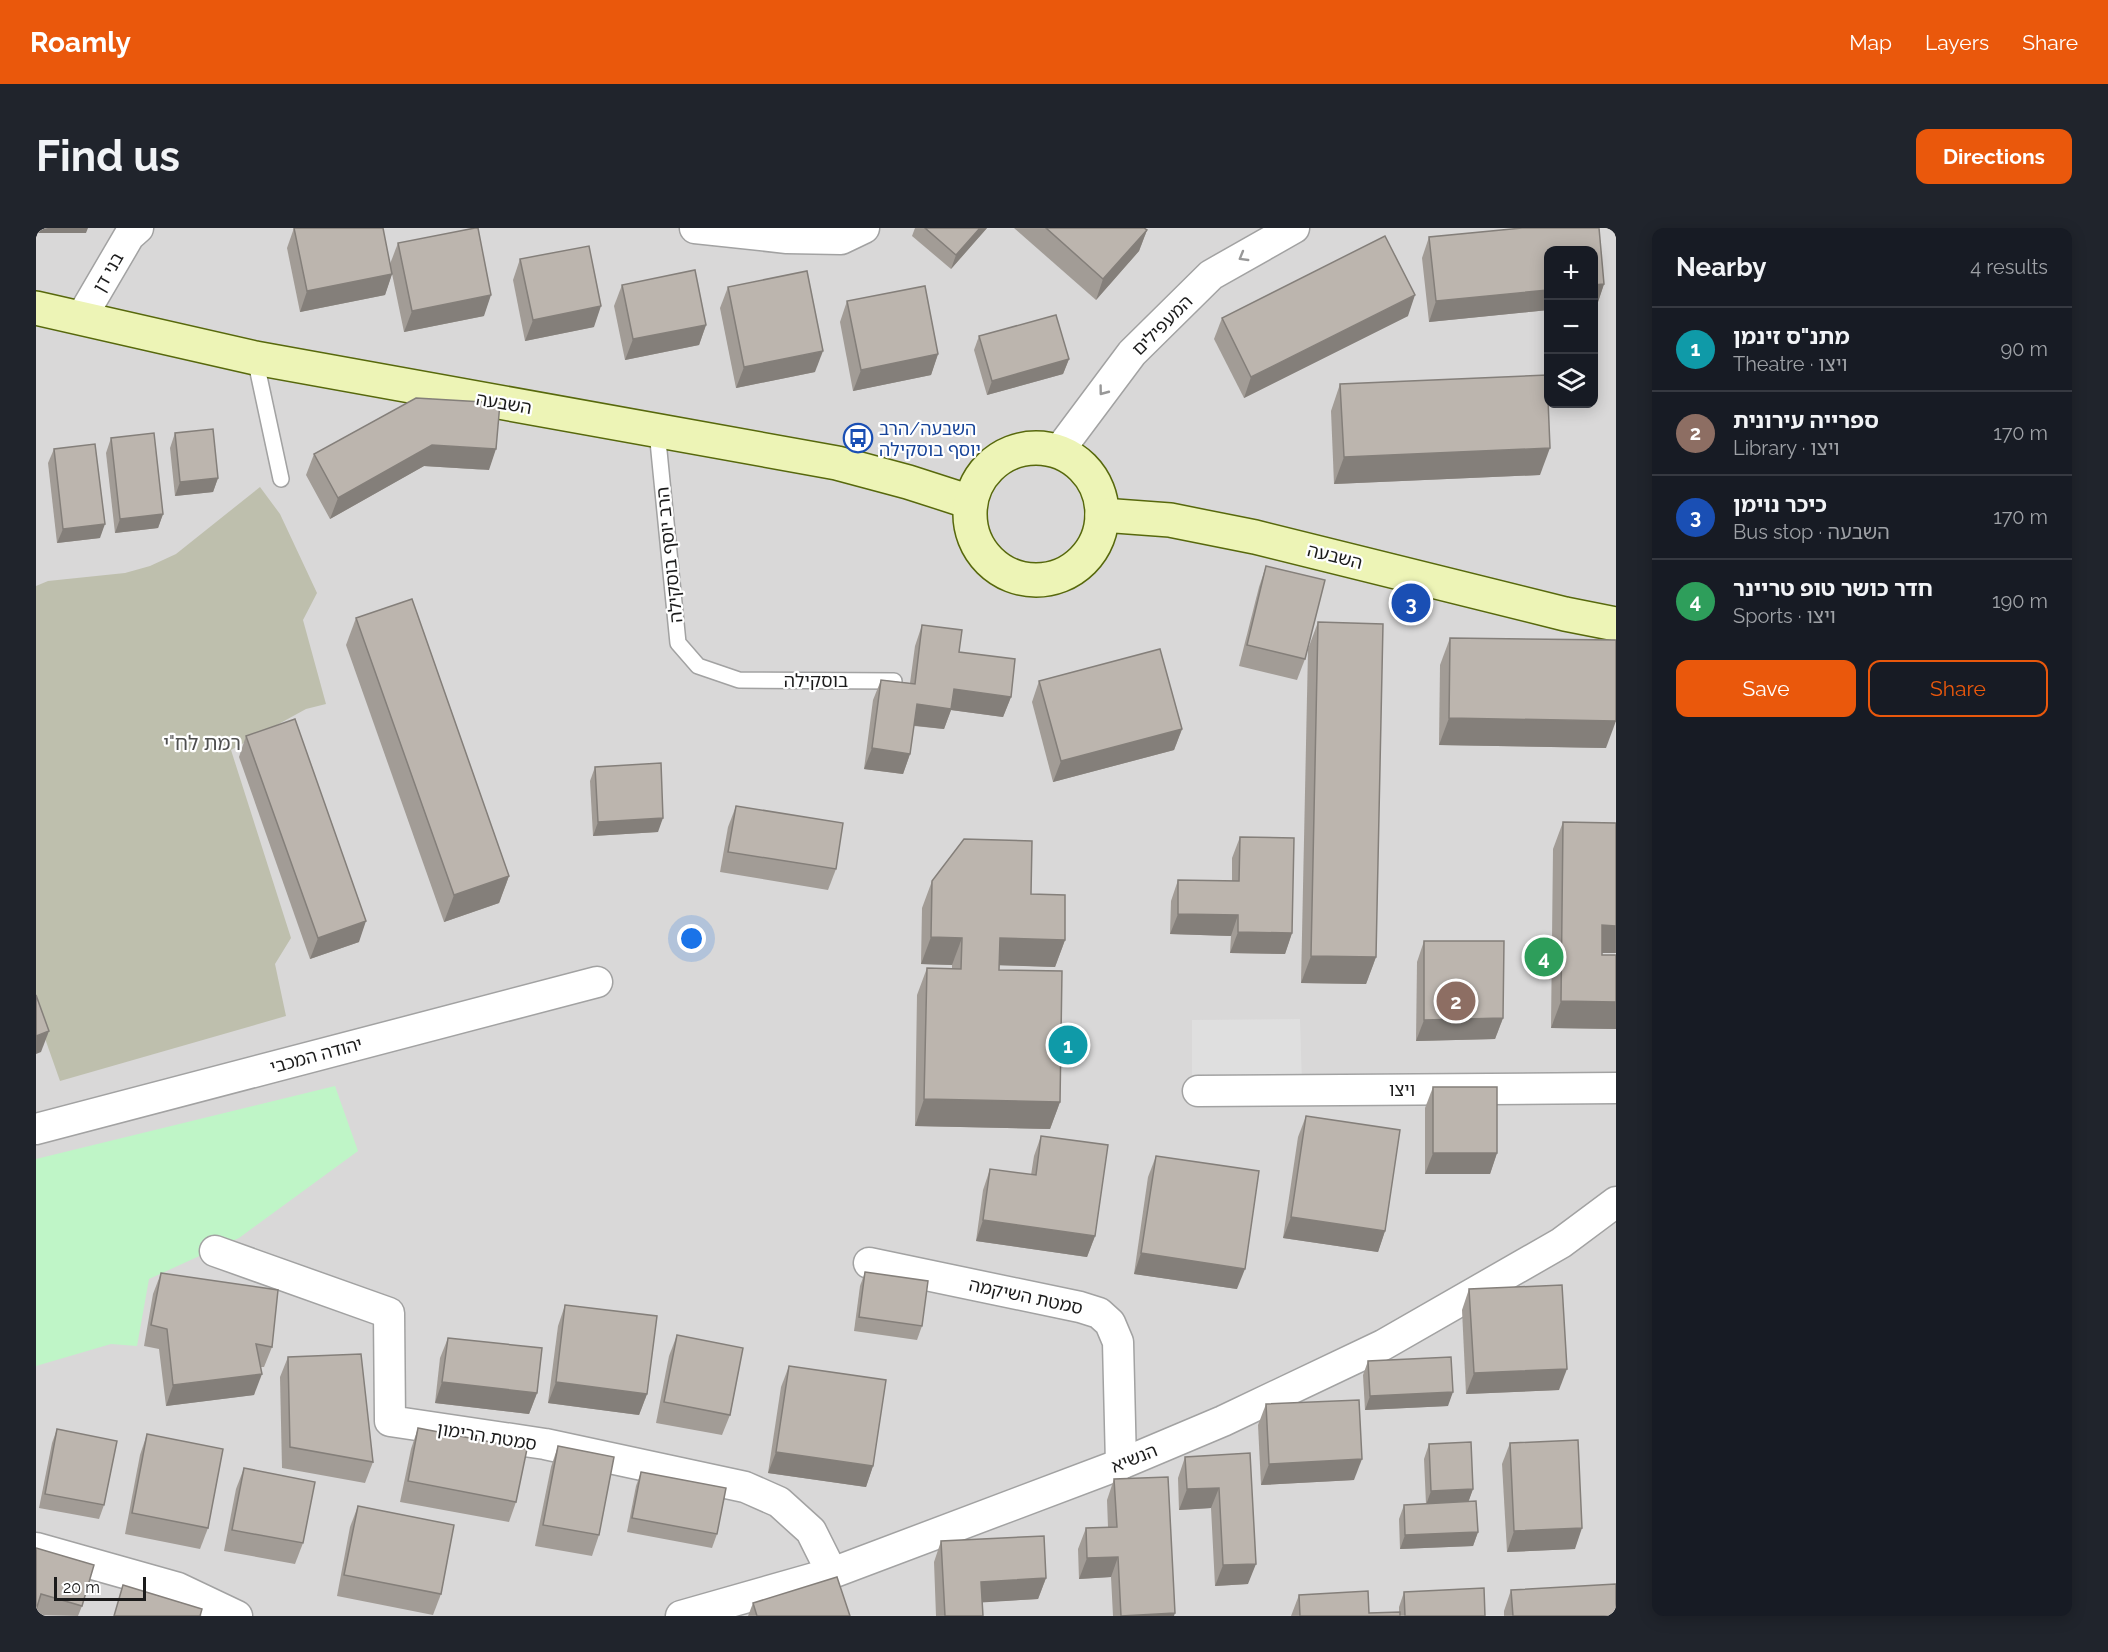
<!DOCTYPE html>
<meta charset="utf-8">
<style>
:root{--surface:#171b24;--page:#20242c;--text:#f1f3f6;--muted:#9ea1a6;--line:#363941;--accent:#ea580c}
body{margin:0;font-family:Raleway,"Noto Sans Hebrew",sans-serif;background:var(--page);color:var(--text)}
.controls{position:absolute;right:18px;top:18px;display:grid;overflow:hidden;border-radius:12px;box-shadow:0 3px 15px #0003}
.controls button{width:54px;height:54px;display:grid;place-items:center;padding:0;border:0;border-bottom:2px solid var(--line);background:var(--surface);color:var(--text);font:30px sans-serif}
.scale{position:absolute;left:18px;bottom:15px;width:92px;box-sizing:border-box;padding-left:6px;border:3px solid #1b1b1b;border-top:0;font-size:16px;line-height:21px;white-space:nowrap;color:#1b1b1b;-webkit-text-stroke:4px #fff;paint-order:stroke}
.you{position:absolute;left:656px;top:711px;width:21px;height:21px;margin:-15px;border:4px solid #fff;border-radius:50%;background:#1a73e8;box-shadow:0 0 0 9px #1a73e833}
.badge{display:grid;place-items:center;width:39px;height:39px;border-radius:50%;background:var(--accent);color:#fff;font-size:20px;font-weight:700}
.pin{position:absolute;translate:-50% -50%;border:3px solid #fff;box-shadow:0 2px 6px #0006}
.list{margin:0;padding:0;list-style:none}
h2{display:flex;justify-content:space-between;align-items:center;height:78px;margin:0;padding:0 24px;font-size:26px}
h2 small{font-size:20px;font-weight:400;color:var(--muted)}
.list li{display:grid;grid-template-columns:39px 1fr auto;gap:18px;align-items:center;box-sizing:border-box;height:84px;padding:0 24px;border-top:2px solid var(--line)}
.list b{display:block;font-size:22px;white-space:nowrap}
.list p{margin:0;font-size:20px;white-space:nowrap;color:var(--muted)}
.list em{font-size:20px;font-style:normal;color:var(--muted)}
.actions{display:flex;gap:12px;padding:18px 24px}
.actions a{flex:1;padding:14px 0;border:2px solid var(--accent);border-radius:12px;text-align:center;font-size:21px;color:var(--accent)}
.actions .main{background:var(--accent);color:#fff}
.icon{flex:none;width:33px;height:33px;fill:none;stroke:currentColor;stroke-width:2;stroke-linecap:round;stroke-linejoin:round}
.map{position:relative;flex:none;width:1580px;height:1388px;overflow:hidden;border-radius:12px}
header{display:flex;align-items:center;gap:36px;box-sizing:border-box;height:84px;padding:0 30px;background:var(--accent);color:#fff}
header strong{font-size:28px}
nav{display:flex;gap:33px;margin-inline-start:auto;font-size:21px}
.intro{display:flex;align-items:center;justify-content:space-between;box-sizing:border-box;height:144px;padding:0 36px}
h1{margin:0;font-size:42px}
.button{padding:15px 27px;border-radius:12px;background:var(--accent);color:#fff;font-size:21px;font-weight:700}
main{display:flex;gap:36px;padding:0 36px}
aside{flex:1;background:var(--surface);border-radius:12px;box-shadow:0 3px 15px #0003}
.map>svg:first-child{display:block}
.residential{fill:#d9d8d8;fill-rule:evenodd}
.construction{fill:#bebfad}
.park{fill:#bff5c7}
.parking{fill:#dfdfdf}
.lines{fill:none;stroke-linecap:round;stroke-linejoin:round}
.lane-casing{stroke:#a2a2a2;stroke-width:18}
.street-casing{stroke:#a2a2a2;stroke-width:33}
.secondary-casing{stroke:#57680c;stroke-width:36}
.lane{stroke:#fff;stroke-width:15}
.street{stroke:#fff;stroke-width:30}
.secondary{stroke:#edf4b6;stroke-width:33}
.wall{fill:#a29c96}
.shaded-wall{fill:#847f7a}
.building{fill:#bcb5ae;stroke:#847f7a;stroke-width:1.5}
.oneway{stroke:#989898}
.labels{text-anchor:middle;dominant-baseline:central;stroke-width:4.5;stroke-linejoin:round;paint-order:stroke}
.street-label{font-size:18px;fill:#1b1b1b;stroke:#fff}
.transit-label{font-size:18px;fill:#164399;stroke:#fff;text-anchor:start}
.neighbourhood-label{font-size:20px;fill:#4e4e4e;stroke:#fff}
</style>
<header>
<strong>Roamly</strong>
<nav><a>Map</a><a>Layers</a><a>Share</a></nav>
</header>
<div class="intro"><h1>Find us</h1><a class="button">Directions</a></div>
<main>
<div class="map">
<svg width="1580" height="1388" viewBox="0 0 1580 1388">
<rect width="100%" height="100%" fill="#ece9e1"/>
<path class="residential" d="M 0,0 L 1580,0 L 1580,1388 L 0,1388 ZM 1512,22 L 1558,22 L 1558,176 L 1512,176 Z"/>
<polygon class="construction" points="224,259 244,286 281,365 267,392 290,476 270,481 195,522 255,710 239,736 250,788 24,853 0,785 0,358 12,353 89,345 114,338 140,326"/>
<polygon class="park" points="299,858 322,923 203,1010 113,1051 101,1118 75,1116 0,1138 0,931"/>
<polygon class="parking" points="1264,791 1266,857 1156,858 1156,792"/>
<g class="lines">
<g class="lane-casing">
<g id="lane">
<polyline points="219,130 245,251"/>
<polyline points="621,203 642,415 662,438 703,452 858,453"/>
</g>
</g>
<g class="street-casing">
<g id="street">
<polyline points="659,0 751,10 805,11 828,0"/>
<polyline points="45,90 93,8 102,0"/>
<polyline points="1022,224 1096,125 1175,47 1258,0"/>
<polyline points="1162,863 1580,860"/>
<polyline points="0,901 561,754"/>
<polyline points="179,1023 353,1085 354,1193 509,1216 709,1259 743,1274 775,1303 796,1345"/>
<polyline points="833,1035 1044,1079 1063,1085 1074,1095 1082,1114 1085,1236"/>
<polyline points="0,1320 142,1360 201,1388"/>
<polyline points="645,1388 796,1345 1085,1236 1187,1193 1347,1117 1525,1015 1580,974"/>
</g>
</g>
<g class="secondary-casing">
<g id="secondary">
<polyline points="0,80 219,130 801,235 872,254 934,274"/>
<circle cx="1000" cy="286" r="66"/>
<polyline points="1066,287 1134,292 1219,309 1529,386 1580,396"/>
</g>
</g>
<use href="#lane" class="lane"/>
<use href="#street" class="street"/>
<use href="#secondary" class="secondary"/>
</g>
<g class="wall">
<polygon points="258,0 356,46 349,67 264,84 251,20"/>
<polygon points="879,0 951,0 915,41 876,8"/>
<polygon points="978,0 1108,0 1111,2 1103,23 1060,72"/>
<polygon points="1486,0 1563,0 1568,56 1561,77 1557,77 1557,22 1512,22 1512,82 1393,94 1386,30 1393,9"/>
<polygon points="362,15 448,88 368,104 354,36"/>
<polygon points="484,31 558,99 489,113 477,52"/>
<polygon points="586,57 670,97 663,117 589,132 578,78"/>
<polygon points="692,59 779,144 700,160 684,80"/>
<polygon points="811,73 902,126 895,147 817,163 804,94"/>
<polygon points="1372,88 1208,170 1178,111 1186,90"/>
<polygon points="943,108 1033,131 1027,146 951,167 938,122"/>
<polygon points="1304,156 1504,247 1298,256 1295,183"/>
<polygon points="139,205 182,250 177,264 139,268 134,220"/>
<polygon points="75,210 127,286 122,300 79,305 70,225"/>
<polygon points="18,221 64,310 21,315 12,235"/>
<polygon points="278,226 453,242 388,238 294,291 270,247"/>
<polygon points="1230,338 1269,431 1261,452 1203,438 1223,359"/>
<polygon points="320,390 473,648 463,675 408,694 310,417"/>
<polygon points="1282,394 1340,729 1330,756 1265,755 1272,421"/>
<polygon points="886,397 923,424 975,469 967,489 915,482 908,501 878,498 874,526 867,546 828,541 837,472 845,452 874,455 879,418"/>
<polygon points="1414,410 1570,520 1403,517 1404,437"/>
<polygon points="1003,453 1146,501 1138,522 1017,554 996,474"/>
<polygon points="210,508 323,714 274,731 203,529"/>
<polygon points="559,539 622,604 557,608 554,553"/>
<polygon points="700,578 800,641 792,662 684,644 692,599"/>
<polygon points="1527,594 1566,727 1580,727 1580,801 1515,800 1517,621"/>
<polygon points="1204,609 1256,705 1249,726 1194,725 1195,708 1134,706 1135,673 1142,652 1196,653 1196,630"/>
<polygon points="896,653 995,666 1029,712 1019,739 963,737 963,742 1024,874 1014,901 879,898 881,767 891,740 916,741 916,737 885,736 886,680"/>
<polygon points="1388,713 1467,790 1459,811 1380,813 1381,734"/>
<polygon points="1397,859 1461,925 1454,946 1389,946 1389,880"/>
<polygon points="1270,888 1349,1003 1342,1024 1247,1010 1262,909"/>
<polygon points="1005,908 1059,1008 1051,1029 940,1013 947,962 954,941 995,947 998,928"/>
<polygon points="1120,928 1201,1061 1098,1046 1112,949"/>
<polygon points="829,1044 886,1098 881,1112 818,1103 824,1058"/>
<polygon points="125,1045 236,1119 228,1139 224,1139 218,1167 130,1178 123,1121 108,1118 117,1066"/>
<polygon points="1433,1061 1523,1162 1430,1166 1426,1082"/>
<polygon points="529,1077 611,1166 603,1187 512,1175 522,1098"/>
<polygon points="641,1107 694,1187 686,1207 620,1195 633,1128"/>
<polygon points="412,1110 501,1165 493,1186 399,1175 404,1130"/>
<polygon points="252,1129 337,1234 329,1255 246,1240 244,1149"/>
<polygon points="1332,1133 1412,1178 1329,1182 1327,1147"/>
<polygon points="753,1138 837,1238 830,1259 732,1245 745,1159"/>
<polygon points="1230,1176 1318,1252 1225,1257 1222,1197"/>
<polygon points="382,1200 480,1274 473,1294 364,1274 375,1221"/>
<polygon points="21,1201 68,1277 63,1291 3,1280 16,1215"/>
<polygon points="111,1206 172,1300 164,1321 89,1306 104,1227"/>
<polygon points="1474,1215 1539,1321 1471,1324 1466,1236"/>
<polygon points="1393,1216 1437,1261 1432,1274 1442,1304 1437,1318 1364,1321 1363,1291 1368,1277 1390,1276 1388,1231"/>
<polygon points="522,1218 563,1307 556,1328 499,1318 515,1239"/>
<polygon points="1214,1225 1212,1356 1179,1358 1175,1280 1143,1282 1142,1250 1149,1229"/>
<polygon points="208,1240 267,1315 259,1336 188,1323 200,1261"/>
<polygon points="605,1244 681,1306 676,1320 591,1304 600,1258"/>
<polygon points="1078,1251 1138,1388 1077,1388 1075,1349 1043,1351 1042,1321 1050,1300 1072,1299 1071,1272"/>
<polygon points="322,1278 405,1366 397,1387 301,1368 314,1299"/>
<polygon points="905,1313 1010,1350 1002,1371 946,1374 947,1388 900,1388 898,1334"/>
<polygon points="0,1320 46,1378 42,1388 0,1387"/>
<polygon points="1475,1362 1580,1388 1468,1388 1468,1383"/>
<polygon points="1368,1364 1449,1388 1255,1388 1263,1367 1333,1385 1363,1384 1363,1379"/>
<polygon points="717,1375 814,1388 712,1388"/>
</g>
<g class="shaded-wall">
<polygon points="0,0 52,0 50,5 0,5"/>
<polygon points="944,0 951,0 915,41 920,27"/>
<polygon points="1111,2 1103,23 1060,72 1067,51"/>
<polygon points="356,46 349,67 264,84 271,63"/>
<polygon points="1568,56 1561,77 1557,77 1557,57"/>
<polygon points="1512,62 1512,82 1393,94 1400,73"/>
<polygon points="455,67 448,88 368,104 376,83"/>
<polygon points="1379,67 1372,88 1208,170 1215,149"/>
<polygon points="565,78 558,99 489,113 497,92"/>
<polygon points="670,97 663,117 589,132 597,111"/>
<polygon points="787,123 779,144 700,160 708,139"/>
<polygon points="902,126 895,147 817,163 825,142"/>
<polygon points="1033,131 1027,146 951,167 956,153"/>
<polygon points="396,217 460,221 453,242 388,238 294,291 302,270"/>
<polygon points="1514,220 1504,247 1298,256 1308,229"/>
<polygon points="182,250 177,264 139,268 144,254"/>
<polygon points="127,286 122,300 79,305 84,291"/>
<polygon points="69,296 64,310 21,315 27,301"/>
<polygon points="918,461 975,469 967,489 915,482 908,501 873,497 881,476"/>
<polygon points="1413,490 1580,493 1570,520 1403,517"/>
<polygon points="1146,501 1138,522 1017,554 1025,533"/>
<polygon points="836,520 874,526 867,546 828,541"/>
<polygon points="627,590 622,604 557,608 562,594"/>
<polygon points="473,648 463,675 408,694 418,667"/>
<polygon points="1142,686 1202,687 1195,708 1134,706"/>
<polygon points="330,693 323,714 274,731 282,710"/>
<polygon points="1566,697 1580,698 1580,725 1556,725"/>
<polygon points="1202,704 1256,705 1249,726 1194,725"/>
<polygon points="895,709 926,710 916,737 885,736"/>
<polygon points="964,710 1029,712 1019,739 954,737"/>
<polygon points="1275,728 1340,729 1330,756 1265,755"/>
<polygon points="1525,773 1580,774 1580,801 1515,800"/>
<polygon points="1467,790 1459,811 1380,813 1388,792"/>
<polygon points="13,803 5,824 0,826 0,808"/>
<polygon points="888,871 1024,874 1014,901 879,898"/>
<polygon points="1397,925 1461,925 1454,946 1389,946"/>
<polygon points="1255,989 1349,1003 1342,1024 1247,1010"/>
<polygon points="947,992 1059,1008 1051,1029 940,1013"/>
<polygon points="1105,1025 1209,1041 1201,1061 1098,1046"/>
<polygon points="1531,1141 1523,1162 1430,1166 1438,1145"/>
<polygon points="226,1146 218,1167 130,1178 137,1157"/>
<polygon points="406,1154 501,1165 493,1186 399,1175"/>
<polygon points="520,1154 611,1166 603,1187 512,1175"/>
<polygon points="1417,1164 1412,1178 1329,1182 1334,1168"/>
<polygon points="740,1224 837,1238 830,1259 732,1245"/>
<polygon points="1326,1231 1318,1252 1225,1257 1233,1236"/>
<polygon points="1183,1260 1175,1280 1143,1282 1151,1261"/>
<polygon points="1437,1261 1432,1275 1390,1277 1395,1263"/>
<polygon points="1546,1300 1539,1321 1471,1324 1478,1303"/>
<polygon points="1442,1304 1437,1318 1364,1321 1369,1307"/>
<polygon points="1082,1329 1075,1349 1043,1351 1051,1330"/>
<polygon points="1220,1336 1212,1356 1179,1358 1187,1337"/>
<polygon points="1010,1350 1002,1371 937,1375 945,1354"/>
<polygon points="1139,1385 1138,1388 1085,1388"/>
</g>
<g class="building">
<polygon points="258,0 347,0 356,46 271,63"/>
<polygon points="439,0 442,0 455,67 376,83 362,15"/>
<polygon points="889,0 944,0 920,27"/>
<polygon points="1010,0 1108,0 1111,2 1067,51"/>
<polygon points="1486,0 1563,0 1568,56 1557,57 1557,22 1512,22 1512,62 1400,73 1393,9"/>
<polygon points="1349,8 1379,67 1215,149 1186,90"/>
<polygon points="553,18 565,78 497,92 484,31"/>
<polygon points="659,42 670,97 597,111 586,57"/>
<polygon points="771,43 787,123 708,139 692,59"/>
<polygon points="889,58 902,126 825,142 811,73"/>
<polygon points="1020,87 1033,131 956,153 943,108"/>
<polygon points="1511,147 1514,220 1308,229 1304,156"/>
<polygon points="380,170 464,175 460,221 396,217 302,270 278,226"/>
<polygon points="177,201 182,250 144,254 139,205"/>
<polygon points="118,205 127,286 84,291 75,210"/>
<polygon points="59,216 69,296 27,301 18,221"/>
<polygon points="1230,338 1289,352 1269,431 1211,417"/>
<polygon points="376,371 473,648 418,667 320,390"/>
<polygon points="1282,394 1347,396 1340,729 1275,728"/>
<polygon points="886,397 926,402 923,424 979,431 975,469 918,461 915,481 881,476 874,526 836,520 845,452 879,456"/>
<polygon points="1414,410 1580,412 1580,493 1413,490"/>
<polygon points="1124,421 1146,501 1025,533 1003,453"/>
<polygon points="259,491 330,693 282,710 210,508"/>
<polygon points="625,535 627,590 562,594 559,539"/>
<polygon points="700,578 807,595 800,641 692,624"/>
<polygon points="1527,594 1580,595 1580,698 1566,697 1566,727 1580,727 1580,774 1525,773"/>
<polygon points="1204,609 1258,610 1256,705 1202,704 1202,687 1142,686 1142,652 1203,653"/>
<polygon points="928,611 996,613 995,666 1029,667 1029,712 964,710 963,742 1026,743 1024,874 888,871 891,740 925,741 926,710 895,709 896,653"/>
<polygon points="1388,713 1468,713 1467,790 1388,792"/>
<polygon points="0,767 13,803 0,808"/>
<rect x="1397" y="859" width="64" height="66"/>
<polygon points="1270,888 1364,902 1349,1003 1255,989"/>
<polygon points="1005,908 1072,917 1059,1008 947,992 954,941 1000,947"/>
<polygon points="1120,928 1223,943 1209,1041 1105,1025"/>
<polygon points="829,1044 892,1053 886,1098 823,1089"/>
<polygon points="125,1045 242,1062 236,1119 220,1116 226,1146 137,1157 131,1101 115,1097"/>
<polygon points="1526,1057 1531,1141 1438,1145 1433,1061"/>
<polygon points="529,1077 621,1088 611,1166 520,1154"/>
<polygon points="641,1107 707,1120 694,1187 628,1174"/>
<polygon points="412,1110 506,1120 501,1165 406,1154"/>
<polygon points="325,1126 337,1234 254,1219 252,1129"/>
<polygon points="1415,1129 1417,1164 1334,1168 1332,1133"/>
<polygon points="753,1138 850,1152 837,1238 740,1224"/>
<polygon points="1323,1172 1326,1231 1233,1236 1230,1176"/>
<polygon points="382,1200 491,1221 480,1274 372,1253"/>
<polygon points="21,1201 81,1213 68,1277 9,1266"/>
<polygon points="111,1206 187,1221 172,1300 96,1285"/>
<polygon points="1542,1212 1546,1300 1478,1303 1474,1215"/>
<polygon points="1435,1214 1437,1261 1395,1263 1393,1216"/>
<polygon points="522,1218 578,1229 563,1307 507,1297"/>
<polygon points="1214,1225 1220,1336 1187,1337 1183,1260 1151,1261 1149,1229"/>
<polygon points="208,1240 279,1254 267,1315 196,1302"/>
<polygon points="605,1244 690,1260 681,1306 596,1290"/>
<polygon points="1132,1249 1139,1385 1085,1388 1082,1329 1051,1330 1050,1300 1081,1299 1078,1251"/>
<polygon points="1440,1273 1442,1304 1369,1307 1368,1277"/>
<polygon points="322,1278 418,1297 405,1366 308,1347"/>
<polygon points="1008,1308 1010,1350 945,1354 947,1388 909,1388 905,1313"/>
<polygon points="0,1320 58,1337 46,1378 5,1366 0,1382"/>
<polygon points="801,1349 814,1388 721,1388 717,1375"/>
<polygon points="1580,1356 1580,1388 1477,1388 1475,1362"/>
<polygon points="87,1357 166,1381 164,1388 78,1388"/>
<polygon points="1448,1360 1449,1388 1369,1388 1368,1364"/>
<polygon points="1332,1363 1333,1385 1364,1384 1364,1388 1264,1388 1263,1367"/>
</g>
<defs><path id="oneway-chevron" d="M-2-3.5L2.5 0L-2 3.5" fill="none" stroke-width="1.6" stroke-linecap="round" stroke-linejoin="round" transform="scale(1.5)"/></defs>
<g class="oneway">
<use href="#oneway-chevron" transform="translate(1207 29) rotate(150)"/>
<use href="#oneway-chevron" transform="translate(1067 163) rotate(127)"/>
</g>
<defs>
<g id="bus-ring" transform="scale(1.5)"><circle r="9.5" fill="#fff" stroke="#1a4fb4" stroke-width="1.5"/><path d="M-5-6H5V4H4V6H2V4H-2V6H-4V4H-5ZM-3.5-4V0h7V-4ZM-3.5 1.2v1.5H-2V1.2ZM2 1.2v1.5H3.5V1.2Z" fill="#1a4fb4"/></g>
</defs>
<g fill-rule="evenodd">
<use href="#bus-ring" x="822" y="210"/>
</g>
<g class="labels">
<g class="street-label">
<text transform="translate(72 44) rotate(-60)">בני דן</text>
<text transform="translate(1126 97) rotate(-45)">המעפילים</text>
<text transform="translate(468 175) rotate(10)">השבעה</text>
<text transform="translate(633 327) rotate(-96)">הרב יוסף בוסקילה</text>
<text transform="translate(1299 328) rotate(14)">השבעה</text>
<text x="780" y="452">בוסקילה</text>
<text transform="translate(280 827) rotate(-15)">יהודה המכבי</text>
<text x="1366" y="861">ויצו</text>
<text transform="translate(990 1068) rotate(12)">סמטת השיקמה</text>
<text transform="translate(451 1208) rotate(9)">סמטת הרימון</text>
<text transform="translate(1098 1230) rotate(-22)">הנשיא</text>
</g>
<g class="transit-label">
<text x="843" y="200">השבעה/הרב<tspan x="843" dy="21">יוסף בוסקילה</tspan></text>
</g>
<g class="neighbourhood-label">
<text x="166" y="515">רמת לח"י</text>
</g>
</g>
</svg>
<div class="controls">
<button>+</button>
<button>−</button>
<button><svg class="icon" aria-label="layers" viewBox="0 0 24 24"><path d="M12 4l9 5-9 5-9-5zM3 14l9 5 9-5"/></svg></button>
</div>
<div class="scale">20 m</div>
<div class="you"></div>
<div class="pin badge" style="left:1032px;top:817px;background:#0f9aa8">1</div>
<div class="pin badge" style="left:1420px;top:773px;background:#8d6e63">2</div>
<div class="pin badge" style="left:1375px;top:375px;background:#1a4fb4">3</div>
<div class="pin badge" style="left:1508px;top:729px;background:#2e9e5b">4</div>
</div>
<aside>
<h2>Nearby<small>4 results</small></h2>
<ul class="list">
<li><span class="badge" style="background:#0f9aa8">1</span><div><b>מתנ&quot;ס זינמן</b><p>Theatre · ויצו</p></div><em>90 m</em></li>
<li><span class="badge" style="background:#8d6e63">2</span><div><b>ספרייה עירונית</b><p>Library · ויצו</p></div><em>170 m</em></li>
<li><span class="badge" style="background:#1a4fb4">3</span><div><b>כיכר נוימן</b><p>Bus stop · השבעה</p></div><em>170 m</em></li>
<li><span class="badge" style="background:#2e9e5b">4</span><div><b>חדר כושר טופ טריינר</b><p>Sports · ויצו</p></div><em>190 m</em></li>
</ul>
<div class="actions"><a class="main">Save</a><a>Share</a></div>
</aside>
</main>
